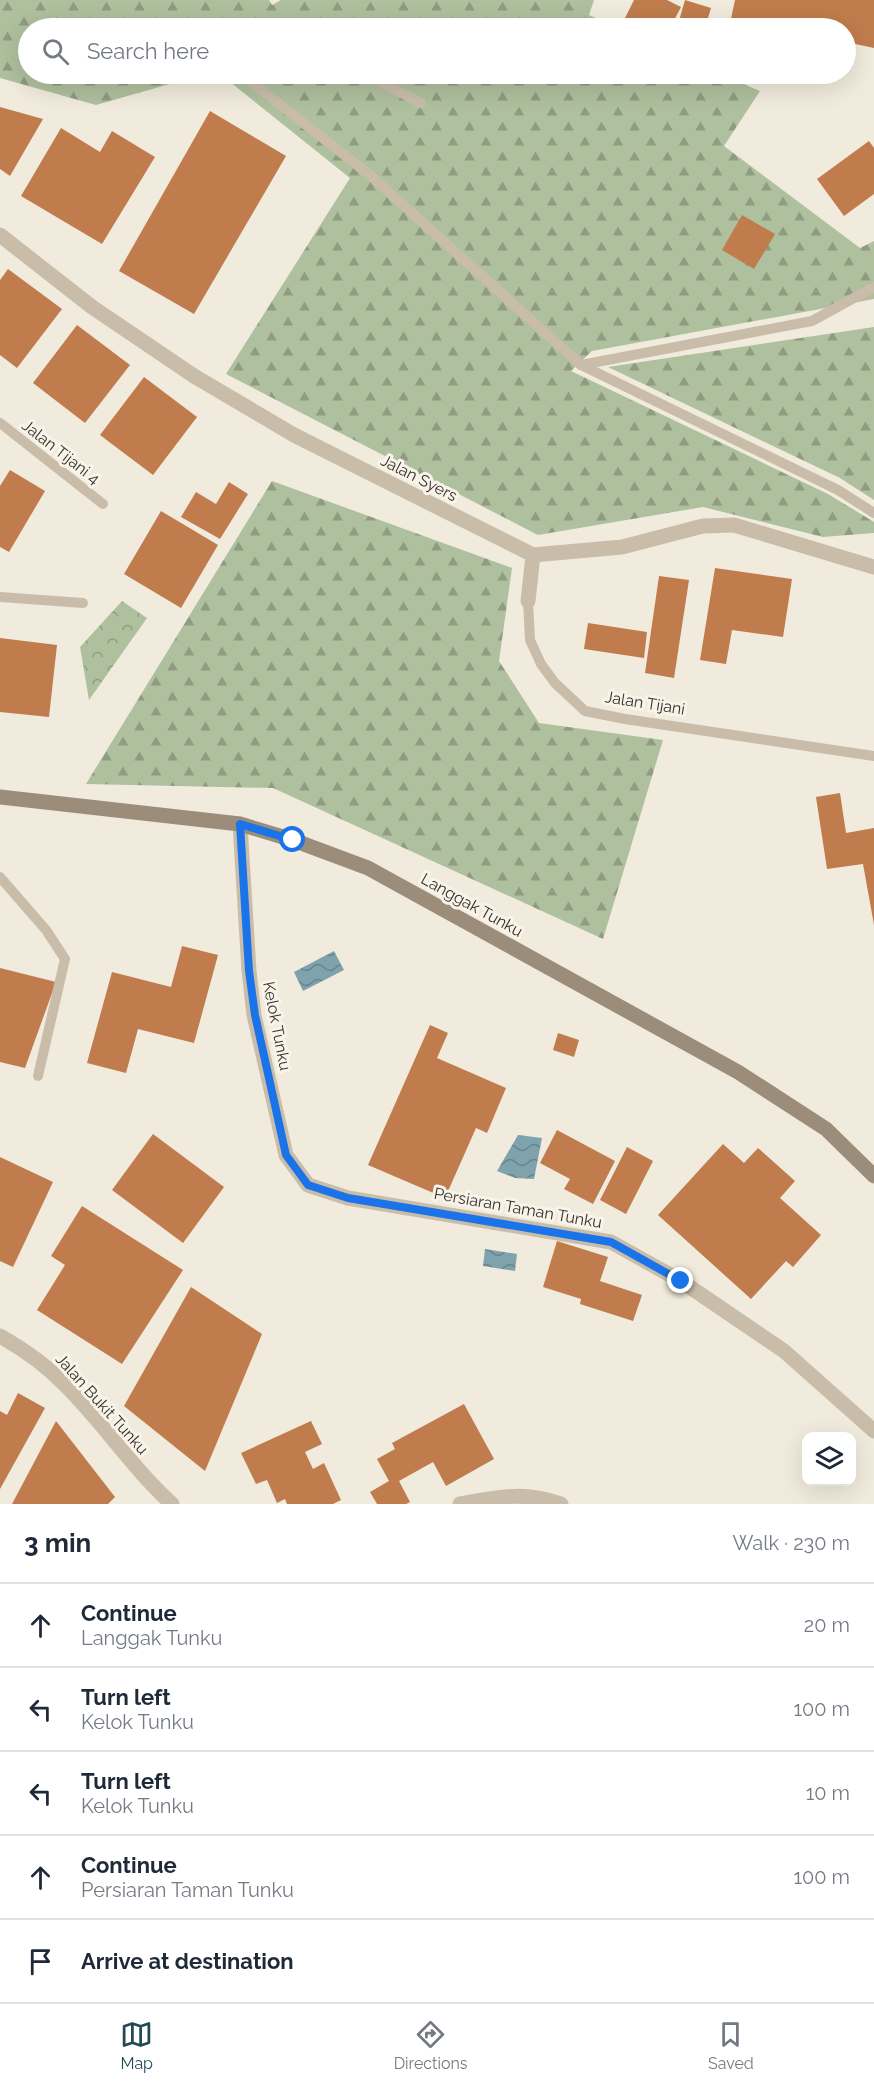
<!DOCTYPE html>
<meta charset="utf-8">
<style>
:root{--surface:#fff;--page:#f2f2f3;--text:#1f2937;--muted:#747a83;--line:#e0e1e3;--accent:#204a56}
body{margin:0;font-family:Raleway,sans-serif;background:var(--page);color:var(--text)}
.controls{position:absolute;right:18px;bottom:18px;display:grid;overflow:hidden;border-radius:12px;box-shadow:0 6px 24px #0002}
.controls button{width:54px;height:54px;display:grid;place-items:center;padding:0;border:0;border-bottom:2px solid var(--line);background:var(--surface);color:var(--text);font:30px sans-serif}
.stop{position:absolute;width:18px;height:18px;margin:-14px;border:4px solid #1a73e8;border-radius:50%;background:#fff}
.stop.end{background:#1a73e8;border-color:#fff;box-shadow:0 2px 6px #0008}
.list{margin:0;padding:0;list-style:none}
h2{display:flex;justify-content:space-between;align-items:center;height:78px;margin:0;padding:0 24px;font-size:26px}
h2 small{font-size:20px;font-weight:400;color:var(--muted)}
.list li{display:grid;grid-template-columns:39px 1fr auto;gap:18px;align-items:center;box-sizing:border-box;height:84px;padding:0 24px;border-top:2px solid var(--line)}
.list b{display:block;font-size:22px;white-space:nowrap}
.list p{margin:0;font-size:20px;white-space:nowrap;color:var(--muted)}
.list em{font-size:20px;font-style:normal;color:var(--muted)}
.icon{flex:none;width:33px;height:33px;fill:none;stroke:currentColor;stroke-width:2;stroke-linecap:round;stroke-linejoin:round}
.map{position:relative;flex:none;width:874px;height:1504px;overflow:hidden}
.search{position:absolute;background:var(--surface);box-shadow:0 6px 24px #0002;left:18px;right:18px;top:18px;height:66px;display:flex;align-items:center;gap:15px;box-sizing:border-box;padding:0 21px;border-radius:33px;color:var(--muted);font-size:22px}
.sheet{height:498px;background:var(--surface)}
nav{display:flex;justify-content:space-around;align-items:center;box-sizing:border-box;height:84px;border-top:2px solid var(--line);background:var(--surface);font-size:16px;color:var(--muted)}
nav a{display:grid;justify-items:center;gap:3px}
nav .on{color:var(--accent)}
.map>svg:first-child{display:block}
.forest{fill:url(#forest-firs)}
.park{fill:url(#park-crowns)}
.water{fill:url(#water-waves)}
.building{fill:#c07c4c}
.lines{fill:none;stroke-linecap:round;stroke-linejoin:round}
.lane{stroke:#c9bdaa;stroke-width:10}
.street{stroke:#c9bdaa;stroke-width:15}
.secondary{stroke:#9c8d7b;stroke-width:15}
.route{stroke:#1a73e8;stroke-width:8}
.labels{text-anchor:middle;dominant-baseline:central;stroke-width:6;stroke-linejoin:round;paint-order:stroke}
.street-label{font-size:16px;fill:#373029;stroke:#f9f4ea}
</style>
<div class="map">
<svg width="874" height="1504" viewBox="0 0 874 1504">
<defs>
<pattern id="forest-firs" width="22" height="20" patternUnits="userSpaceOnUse" patternTransform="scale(1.5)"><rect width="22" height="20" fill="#afc09e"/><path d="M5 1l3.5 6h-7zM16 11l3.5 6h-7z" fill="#8f9c81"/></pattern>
<pattern id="park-crowns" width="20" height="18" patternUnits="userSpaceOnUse" patternTransform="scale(1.5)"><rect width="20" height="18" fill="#afc09e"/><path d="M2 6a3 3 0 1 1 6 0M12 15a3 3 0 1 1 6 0" fill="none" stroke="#8f9c81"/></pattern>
<pattern id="water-waves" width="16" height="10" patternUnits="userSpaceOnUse" patternTransform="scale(1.5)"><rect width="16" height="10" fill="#7ea3ad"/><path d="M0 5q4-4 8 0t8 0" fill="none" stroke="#68858d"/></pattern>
</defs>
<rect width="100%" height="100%" fill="#f1ebdd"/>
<g class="forest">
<polygon points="0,0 269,0 272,5 281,0 594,0 589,15 619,28 28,28 28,74 205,74 96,105 0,78"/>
<polygon points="220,74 720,74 760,91 724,146 860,248 874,241 874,299 592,351 571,371 828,494 874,522 874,533 823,537 703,507 538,535 226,374 350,178"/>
<polygon points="874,327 874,500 840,478 608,367"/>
<polygon points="272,481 512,568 499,661 539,723 663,740 603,939 273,788 86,784"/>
</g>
<polygon class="park" points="122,601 147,618 89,700 80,647"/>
<g class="water">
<polygon points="334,951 344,970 303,991 294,972"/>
<polygon points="518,1135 542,1138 534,1179 515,1178 497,1171"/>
<polygon points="485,1249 517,1254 515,1271 483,1266"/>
</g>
<g class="building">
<polygon points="634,0 667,0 681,7 670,28 635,28 623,22"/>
<polygon points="685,0 711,8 705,28 677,28"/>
<polygon points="735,0 874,0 874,48 846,42 846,28 788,28 764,23 763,28 729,28"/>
<polygon points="756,74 786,74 784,81"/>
<polygon points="0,107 43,119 10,176 0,169"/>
<polygon points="210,111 286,156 194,314 119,271"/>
<polygon points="61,128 100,152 112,131 155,157 102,244 21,196"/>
<polygon points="869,141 874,148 874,194 844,216 817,179"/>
<polygon points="742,215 775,234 754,269 722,250"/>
<polygon points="8,269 62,309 17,368 0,355 0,280"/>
<polygon points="77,325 130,365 85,423 33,383"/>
<polygon points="144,377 197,417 153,475 100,435"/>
<polygon points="10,470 45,491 9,552 0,547 0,486"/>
<polygon points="229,482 248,494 220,539 181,517 196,492 216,504"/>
<polygon points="161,511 218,545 181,608 124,574"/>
<polygon points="715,568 792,579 783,637 732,630 726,664 700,660"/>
<polygon points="659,576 689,580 674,678 645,673"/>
<polygon points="588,623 647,632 644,658 584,649"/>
<polygon points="0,638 57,645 49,717 0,712"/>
<polygon points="840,793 846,833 874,828 874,925 863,864 827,869 816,797"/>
<polygon points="182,946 218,955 194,1043 138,1029 126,1073 87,1063 112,972 171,987"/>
<polygon points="0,968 56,982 25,1068 0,1062"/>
<polygon points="430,1025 448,1033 437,1058 506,1088 487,1133 476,1128 445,1198 368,1165"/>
<polygon points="558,1033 579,1040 574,1057 553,1050"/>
<polygon points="557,1130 615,1161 593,1204 564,1189 570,1179 540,1163"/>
<polygon points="153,1134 224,1187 183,1243 112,1190"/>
<polygon points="723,1144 744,1163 758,1148 795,1181 780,1198 821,1235 793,1267 786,1261 751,1299 658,1215"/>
<polygon points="627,1147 653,1161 626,1214 600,1200"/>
<polygon points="0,1157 53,1182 13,1267 0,1261"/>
<polygon points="82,1206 183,1270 122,1364 37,1310 65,1265 51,1256"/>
<polygon points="557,1241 608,1257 600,1281 642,1295 633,1321 580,1304 581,1299 543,1287"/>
<polygon points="191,1287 262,1334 205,1471 124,1406"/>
<polygon points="18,1393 45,1408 0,1489 0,1411 7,1415"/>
<polygon points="464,1404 494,1459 446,1486 433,1462 399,1481 410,1502 406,1504 377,1504 370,1492 389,1481 377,1459 395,1449 392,1443"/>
<polygon points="56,1421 115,1497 108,1504 12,1504"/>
<polygon points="311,1421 322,1444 305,1452 313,1469 324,1463 341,1500 333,1504 287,1504 285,1499 277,1503 267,1480 256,1484 241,1453"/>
</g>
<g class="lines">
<g class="lane">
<polyline points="246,74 245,77 371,176 581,365 838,490 874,513"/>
<polyline points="365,74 421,103"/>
<polyline points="581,365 812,321 874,287"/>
<polyline points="0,423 103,504"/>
<polyline points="0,597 83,603"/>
<polyline points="528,601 530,640 541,664 555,683 585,711 625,719 874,756"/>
<polyline points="0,877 46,930 65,959 38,1076"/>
</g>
<g class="street">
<polyline points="0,235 92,307 194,376 294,435 533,555 622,547 703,526 734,525 874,567"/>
<polyline points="528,601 533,555"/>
<polyline points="240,824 249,971 254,1015 286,1155 308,1185 348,1198 611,1242 681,1281 784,1351 874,1431"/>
<path d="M 0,1336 C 23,1349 45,1364 63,1383 C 102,1421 132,1468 172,1504"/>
<path d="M 460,1504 C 499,1497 523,1491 561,1504"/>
</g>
<polyline class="secondary" points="0,797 240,824 293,840 368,868 738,1072 826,1129 874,1176"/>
</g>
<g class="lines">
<polyline class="route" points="293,840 240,824 249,971 255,1015 286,1155 308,1185 348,1198 611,1242 681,1281"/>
</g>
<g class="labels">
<g class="street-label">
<text transform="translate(61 452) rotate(38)">Jalan Tijani 4</text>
<text transform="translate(419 478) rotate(27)">Jalan Syers</text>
<text transform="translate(645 703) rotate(9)">Jalan Tijani</text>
<text transform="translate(472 905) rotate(29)">Langgak Tunku</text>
<text transform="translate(277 1026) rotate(79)">Kelok Tunku</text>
<text transform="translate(518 1208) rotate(10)">Persiaran Taman Tunku</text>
<text transform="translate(102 1404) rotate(48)">Jalan Bukit Tunku</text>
</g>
</g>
</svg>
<div class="controls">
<button><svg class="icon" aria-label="layers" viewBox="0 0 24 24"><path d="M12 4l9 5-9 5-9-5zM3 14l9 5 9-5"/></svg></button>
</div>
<div class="stop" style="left:293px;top:840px"></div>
<div class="stop end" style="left:681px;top:1281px"></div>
<div class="search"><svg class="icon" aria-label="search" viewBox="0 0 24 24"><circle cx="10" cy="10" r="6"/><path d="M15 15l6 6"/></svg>Search here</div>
</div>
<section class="sheet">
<h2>3 min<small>Walk · 230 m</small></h2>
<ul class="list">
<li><svg class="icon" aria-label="ahead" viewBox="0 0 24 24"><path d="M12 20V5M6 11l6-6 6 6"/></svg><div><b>Continue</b><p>Langgak Tunku</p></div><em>20 m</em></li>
<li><svg class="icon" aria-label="left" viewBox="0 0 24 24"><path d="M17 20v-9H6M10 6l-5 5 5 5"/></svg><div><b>Turn left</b><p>Kelok Tunku</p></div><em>100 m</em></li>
<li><svg class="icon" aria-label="left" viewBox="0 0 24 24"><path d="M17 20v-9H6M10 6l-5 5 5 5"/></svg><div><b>Turn left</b><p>Kelok Tunku</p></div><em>10 m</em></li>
<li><svg class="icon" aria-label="ahead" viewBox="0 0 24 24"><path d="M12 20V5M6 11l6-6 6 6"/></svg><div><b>Continue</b><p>Persiaran Taman Tunku</p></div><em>100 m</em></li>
<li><svg class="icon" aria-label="arrive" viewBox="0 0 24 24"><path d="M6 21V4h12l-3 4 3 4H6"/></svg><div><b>Arrive at destination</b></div></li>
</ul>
</section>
<nav>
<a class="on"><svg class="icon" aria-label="map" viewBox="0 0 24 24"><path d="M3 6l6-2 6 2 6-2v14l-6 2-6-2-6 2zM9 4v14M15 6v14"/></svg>Map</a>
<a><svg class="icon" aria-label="directions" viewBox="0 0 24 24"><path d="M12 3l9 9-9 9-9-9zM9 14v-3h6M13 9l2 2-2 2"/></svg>Directions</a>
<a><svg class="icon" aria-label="saved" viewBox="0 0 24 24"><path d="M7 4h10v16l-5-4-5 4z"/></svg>Saved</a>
</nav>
